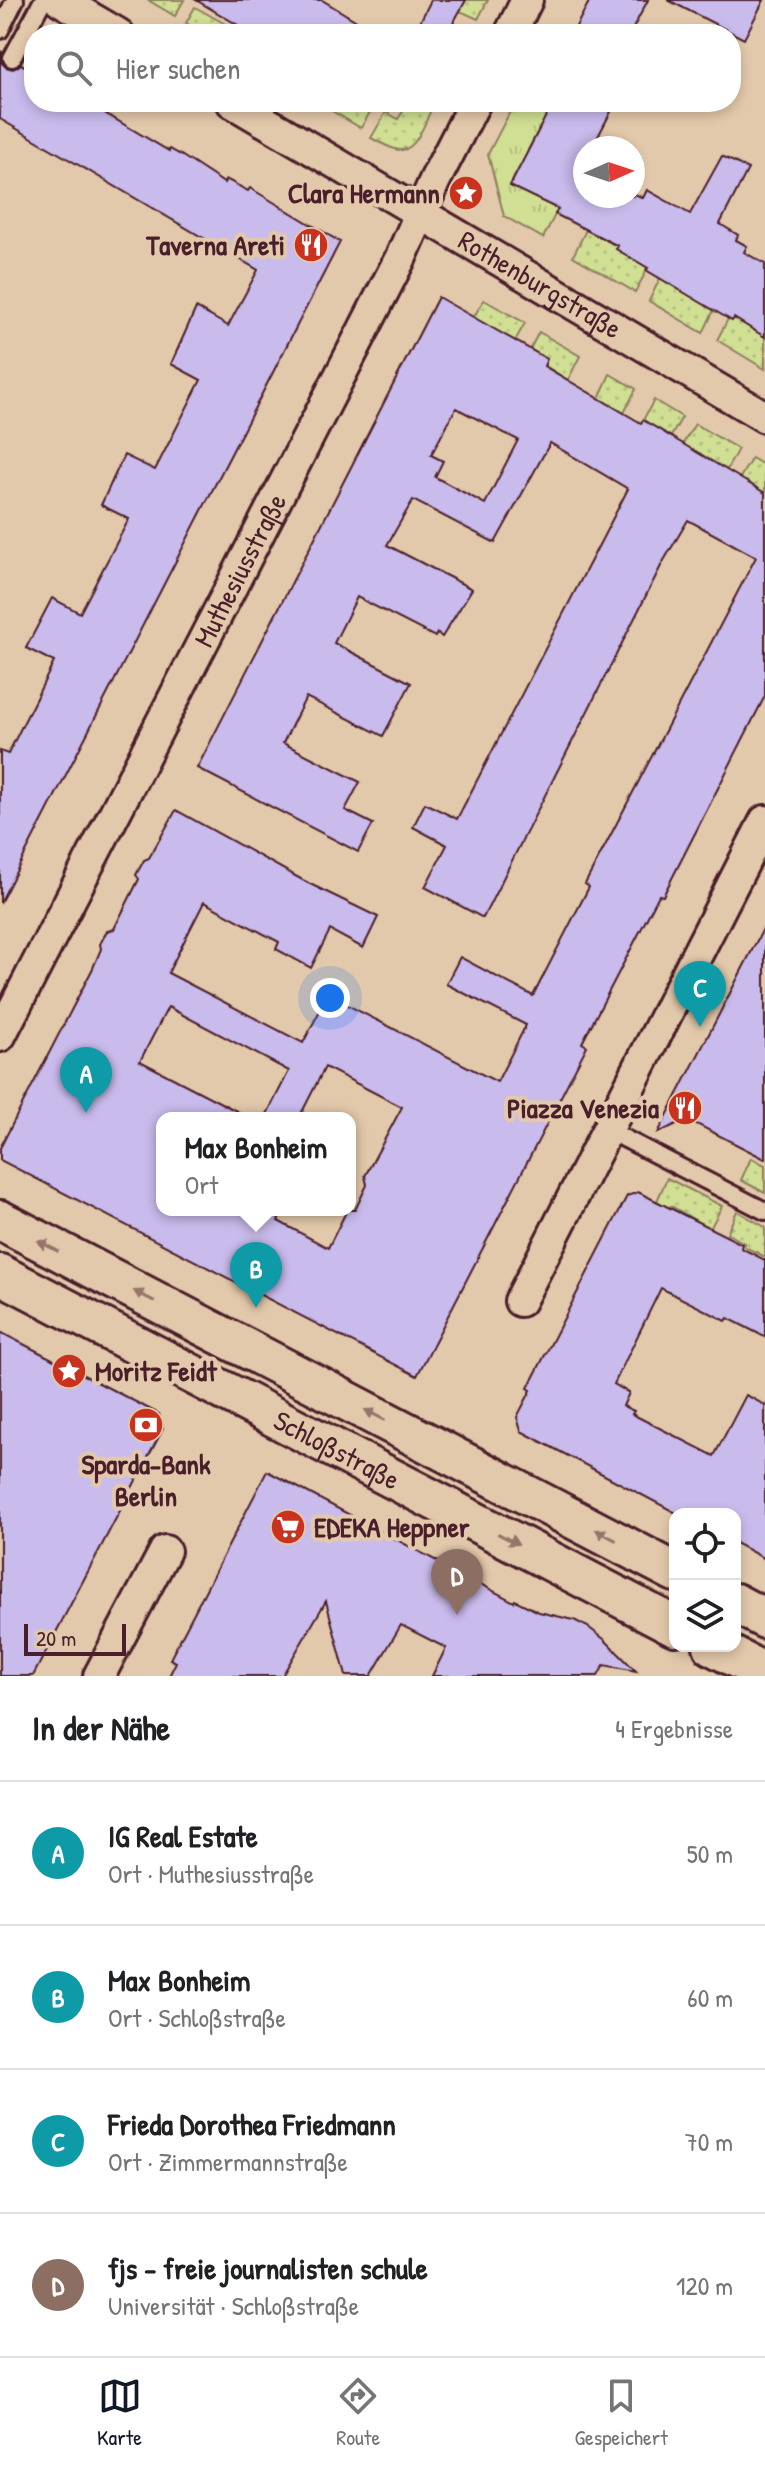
<!DOCTYPE html>
<html lang="de">
<meta charset="utf-8">
<style>
:root{--surface:#fff;--page:#f6f6f6;--text:#202124;--muted:#757577;--line:#e0e0e0;--accent:#111827}
body{margin:0;font-family:"Patrick Hand",sans-serif;background:var(--page);color:var(--text)}
.controls{position:absolute;right:24px;bottom:24px;display:grid;overflow:hidden;border-radius:16px;box-shadow:0 4px 12px #0003}
.controls button{width:72px;height:72px;display:grid;place-items:center;padding:0;border:0;border-bottom:2px solid var(--line);background:var(--surface);color:var(--text);font:40px sans-serif}
.compass{position:absolute;left:573px;top:136px;width:72px;height:72px;border-radius:50%;background:var(--surface);box-shadow:0 4px 12px #0003;rotate:87deg}
.scale{position:absolute;left:24px;bottom:20px;width:102px;box-sizing:border-box;padding-left:8px;border:4px solid #4a1f2b;border-top:0;font-size:22px;line-height:28px;white-space:nowrap;color:#4a1f2b;-webkit-text-stroke:6px #e3c9ab;paint-order:stroke}
.you{position:absolute;left:330px;top:998px;width:28px;height:28px;margin:-20px;border:6px solid #fff;border-radius:50%;background:#1a73e8;box-shadow:0 0 0 12px #1a73e833}
.badge{display:grid;place-items:center;width:52px;height:52px;border-radius:50%;background:var(--accent);color:#fff;font-size:26px;font-weight:700}
.pin{position:absolute;translate:-50% -66px;filter:drop-shadow(0 2px 4px #0008)}
.pin::after{content:'';position:absolute;top:42px;width:28px;height:24px;background:inherit;clip-path:polygon(0 0,100% 0,50% 100%)}
.popup{position:absolute;left:156px;top:1112px;width:200px;height:104px;box-sizing:border-box;display:grid;place-content:center;border-radius:16px;background:var(--surface);filter:drop-shadow(0 2px 6px #0005);font-size:26px;white-space:nowrap;color:var(--muted)}
.popup b{font-size:30px;color:var(--text)}
.popup::after{content:'';position:absolute;left:50%;top:100%;margin-left:-16px;border:16px solid transparent;border-top-color:var(--surface)}
.list{margin:0;padding:0;list-style:none}
h2{display:flex;justify-content:space-between;align-items:center;height:104px;margin:0;padding:0 32px;font-size:34px}
h2 small{font-size:26px;font-weight:400;color:var(--muted)}
.list li{display:grid;grid-template-columns:52px 1fr auto;gap:24px;align-items:center;box-sizing:border-box;height:144px;padding:0 32px;border-top:2px solid var(--line)}
.list b{display:block;font-size:30px;white-space:nowrap}
.list p{margin:0;font-size:26px;white-space:nowrap;color:var(--muted)}
.list em{font-size:26px;font-style:normal;color:var(--muted)}
.icon{flex:none;width:44px;height:44px;fill:none;stroke:currentColor;stroke-width:2;stroke-linecap:round;stroke-linejoin:round}
.map{position:relative;flex:none;width:765px;height:1676px;overflow:hidden}
.search{position:absolute;background:var(--surface);box-shadow:0 4px 12px #0003;left:24px;right:24px;top:24px;height:88px;display:flex;align-items:center;gap:20px;box-sizing:border-box;padding:0 28px;border-radius:32px;color:var(--muted);font-size:30px}
.sheet{height:680px;background:var(--surface)}
nav{display:flex;justify-content:space-around;align-items:center;box-sizing:border-box;height:112px;border-top:2px solid var(--line);background:var(--surface);font-size:22px;color:var(--muted)}
nav a{display:grid;justify-items:center;gap:4px}
nav .on{color:var(--accent)}
.map>svg:first-child{display:block}
.grass{fill:url(#grass-tufts);stroke:#8d7f5f;stroke-width:2}
.garden{fill:url(#garden-dots);stroke:#8d7f5f;stroke-width:2}
.building{fill:#c9bbec;stroke:#4a1f2b;stroke-width:2;fill-rule:evenodd}
.lines{fill:none;stroke-linecap:round;stroke-linejoin:round}
.service-casing{stroke:#4a1f2b;stroke-width:22}
.minor-casing{stroke:#4a1f2b;stroke-width:36}
.tertiary-casing{stroke:#4a1f2b;stroke-width:44}
.service{stroke:#e3c9ab;stroke-width:16}
.minor{stroke:#e3c9ab;stroke-width:30}
.tertiary{stroke:#e3c9ab;stroke-width:38}
.oneway{fill:#96746b}
.labels{text-anchor:middle;dominant-baseline:central;stroke-width:8;stroke-linejoin:round;paint-order:stroke}
.poi-label{font-size:28px;font-weight:bold;fill:#4a1f2b;stroke:#e3c9ab;text-anchor:end}
.street-label{font-size:28px;fill:#4a1f2b;stroke:#e3c9ab}
</style>
<div class="map">
<svg width="765" height="1676" viewBox="0 0 765 1676">
<defs>
<pattern id="grass-tufts" width="24" height="20" patternUnits="userSpaceOnUse" patternTransform="scale(2)"><rect width="24" height="20" fill="#d0df93"/><path d="M3 7l-1-3M5 7V3M7 7l1-3M15 17l-1-3M17 17v-4M19 17l1-3" fill="none" stroke="#b4bf7f"/></pattern>
<pattern id="garden-dots" width="8" height="8" patternUnits="userSpaceOnUse" patternTransform="scale(2)"><rect width="8" height="8" fill="#d0df93"/><path d="M2 2h.1M6 6h.1" fill="none" stroke="#b4bf7f" stroke-width="1.8" stroke-linecap="round"/></pattern>
</defs>
<rect width="100%" height="100%" fill="#e3c9ab"/>
<filter id="ink" filterUnits="userSpaceOnUse"><feTurbulence type="fractalNoise" baseFrequency=".0125" numOctaves="2"/><feDisplacementMap in="SourceGraphic" scale="16" xChannelSelector="R" yChannelSelector="G"/><feConvolveMatrix kernelMatrix="1 2 1 2 8 2 1 2 1" color-interpolation-filters="sRGB"/></filter>
<g filter="url(#ink)">
<polygon class="grass" points="515,102 553,102 545,117 550,120 537,133 528,150 533,153 519,168 510,185 558,209 543,238 504,216 488,154"/>
<g class="garden">
<polygon points="148,0 184,0 175,16"/>
<polygon points="466,0 488,0 478,19 460,11"/>
<polygon points="195,7 243,34 205,34 186,23"/>
<polygon points="317,102 368,102 374,105 361,128"/>
<path d="M 409,102 L 434,102 C 428,115 418,149 402,150 C 393,151 380,142 371,138 L 386,112 L 398,119 Z"/>
<polygon points="586,230 618,246 648,268 635,292 573,256"/>
<polygon points="660,278 709,304 708,307 714,310 703,333 649,301"/>
<polygon points="484,300 525,323 515,341 473,318"/>
<polygon points="734,318 765,337 765,369 717,340 728,319 732,321"/>
<polygon points="539,332 580,356 568,380 544,365 546,359 530,349"/>
<polygon points="610,374 636,389 624,413 599,398"/>
<polygon points="654,400 682,417 669,440 664,432 643,420"/>
<path d="M 695,424 L 738,449 L 725,473 C 712,463 698,447 681,447 Z"/>
<polygon points="752,458 765,466 765,493 746,481 738,481"/>
<polygon points="751,1158 765,1165 765,1193 741,1180"/>
<polygon points="667,1178 722,1206 710,1229 671,1206 667,1208 657,1201"/>
<polygon points="737,1211 765,1227 765,1257 745,1247 744,1243 727,1233"/>
</g>
<g class="building">
<polygon points="196,0 322,0 378,34 253,34"/>
<polygon points="431,0 466,0 447,34 414,34"/>
<polygon points="590,0 648,0 630,34 572,34"/>
<polygon points="668,0 764,0 744,39"/>
<polygon points="0,51 2,52 2,63 6,67 13,69 21,64 34,71 34,102 86,102 169,151 170,149 181,155 224,183 226,179 248,191 250,188 340,242 0,903 0,751 8,754 54,662 26,648 52,598 80,613 129,519 101,505 124,455 155,470 201,380 171,364 196,308 228,326 258,270 0,119"/>
<polygon points="553,102 616,102 592,148 585,148 585,161 582,167 585,169 585,196 633,196 633,193 643,198 647,190 690,214 722,156 748,169 720,224 738,235 736,240 747,246 744,252 765,264 765,337 734,318 732,321 646,270 648,268 616,249 618,246 555,214 558,209 510,186"/>
<path d="M 438,297 L 547,359 L 544,366 L 641,423 L 643,420 L 765,493 L 765,696 L 663,896 L 659,895 L 582,1043 L 587,1046 L 417,1376 L 0,1160 L 0,1148 L 93,968 L 101,949 L 100,944 L 107,931 L 114,929 L 139,879 L 136,875 L 144,860 L 149,858 L 176,810 L 308,883 L 378,917 L 363,948 L 330,930 L 311,968 L 276,949 L 279,942 L 204,902 L 168,973 L 303,1043 L 328,995 L 497,1082 L 526,1025 L 446,984 L 460,957 L 533,996 L 589,887 L 585,884 L 756,557 L 688,520 L 663,562 L 483,918 L 425,887 L 447,845 L 413,827 L 425,803 L 457,819 L 628,489 L 550,443 L 495,543 L 413,500 L 387,545 L 472,589 L 442,637 L 437,633 L 435,637 L 357,597 L 334,643 L 411,683 L 383,736 L 306,697 L 283,743 L 360,782 L 345,810 L 373,824 L 358,852 L 197,768 ZM 456,408 L 518,440 L 485,504 L 435,477 L 443,461 L 431,455 ZM 168,1007 L 289,1071 L 265,1118 L 299,1118 L 325,1067 L 402,1107 L 365,1176 L 367,1185 L 355,1210 L 347,1210 L 328,1248 L 278,1221 L 283,1210 L 162,1210 L 162,1118 L 250,1118 L 140,1061 Z"/>
<polygon points="765,925 765,1159 687,1119 658,1133"/>
<polygon points="638,1192 742,1244 741,1248 765,1260 765,1337 728,1318 726,1321 661,1288 614,1384 629,1393 623,1406 634,1411 632,1414 714,1456 746,1395 765,1405 765,1559 735,1543 735,1514 678,1514 521,1431 517,1417 531,1390 528,1388 627,1196"/>
<polygon points="0,1332 159,1414 163,1429 33,1676 0,1676"/>
<polygon points="267,1471 514,1602 515,1600 539,1612 574,1620 588,1627 604,1639 636,1671 604,1665 598,1676 432,1676 446,1648 401,1625 371,1676 346,1676 326,1601 282,1676 169,1676 176,1662 170,1659"/>
</g>
<g class="lines">
<g class="service-casing">
<g id="service">
<polyline points="0,30 15,0"/>
<polyline points="12,58 43,0"/>
<polyline points="608,1130 765,1211"/>
</g>
</g>
<g class="minor-casing">
<g id="minor">
<polyline points="60,0 118,34"/>
<polyline points="510,34 527,0"/>
<path id="s1" d="M 232,102 L 765,417"/>
<path id="s2" d="M 0,1036 L 401,257 L 435,180 L 475,102"/>
<polyline points="520,1301 765,821"/>
<polyline points="99,1676 165,1551"/>
</g>
</g>
<g class="tertiary-casing">
<g id="tertiary">
<polyline points="0,1220 675,1572"/>
<path id="s3" d="M 0,1274 L 675,1626"/>
<polyline points="735,1603 765,1619"/>
<polyline points="713,1646 765,1673"/>
</g>
</g>
<use href="#service" class="service"/>
<use href="#minor" class="minor"/>
<use href="#tertiary" class="tertiary"/>
</g>
<defs><path id="oneway-solid" d="M-6-.8H1V-3.2L6.5 0L1 3.2V.8H-6Z" transform="scale(2)"/></defs>
<g class="oneway">
<use href="#oneway-solid" transform="translate(48 1246) rotate(-152)"/>
<use href="#oneway-solid" transform="translate(144 1296) rotate(-153)"/>
<use href="#oneway-solid" transform="translate(375 1415) rotate(-153)"/>
<use href="#oneway-solid" transform="translate(606 1535) rotate(-152)"/>
<use href="#oneway-solid" transform="translate(508 1539) rotate(28)"/>
</g>
</g>
<defs>
<g id="sight-disc" transform="scale(1.8)"><circle r="9.5" fill="#c8321e" stroke="#e3c9ab"/><path d="M0-6L1.8-2.2L6-1.7L2.9 1.2L3.7 5.4L0 3.3L-3.7 5.4L-2.9 1.2L-6-1.7L-1.8-2.2Z" fill="#fff"/></g>
<g id="restaurant-disc" transform="scale(1.8)"><circle r="9.5" fill="#c8321e" stroke="#e3c9ab"/><path d="M-5-6h1v4h1v-4h1v4h1v-4h1v5L-1.5 .5V6h-2V.5L-5-1ZM5-6V6H3V1.5H1.5Q1.5-4 5-6Z" fill="#fff"/></g>
<g id="bank-disc" transform="scale(1.8)"><circle r="9.5" fill="#c8321e" stroke="#e3c9ab"/><path d="M-6-4H6V4H-6ZM0-2.3a2.3 2.3 0 1 0 0 4.6a2.3 2.3 0 1 0 0-4.6Z" fill="#fff"/></g>
<g id="supermarket-disc" transform="scale(1.8)"><circle r="9.5" fill="#c8321e" stroke="#e3c9ab"/><path d="M-6-5.5h2.5l.6 2H6L4.5 2H-2.5L-4.4-4H-6ZM-1.5 3.2a1.3 1.3 0 1 0 .1 0ZM3 3.2a1.3 1.3 0 1 0 .1 0Z" fill="#fff"/></g>
</defs>
<g fill-rule="evenodd">
<use href="#sight-disc" x="466" y="193"/>
<use href="#restaurant-disc" x="311" y="245"/>
<use href="#restaurant-disc" x="685" y="1108"/>
<use href="#sight-disc" x="69" y="1371"/>
<use href="#bank-disc" x="146" y="1425"/>
<use href="#supermarket-disc" x="288" y="1527"/>
</g>
<g class="labels">
<g class="poi-label">
<text x="440" y="193">Clara Hermann</text>
<text x="285" y="245">Taverna Areti</text>
<text x="659" y="1108">Piazza Venezia</text>
<text x="95" y="1371" text-anchor="start">Moritz Feidt</text>
<text x="146" y="1464" text-anchor="middle">Sparda-Bank<tspan x="146" dy="32">Berlin</tspan></text>
<text x="314" y="1527" text-anchor="start">EDEKA Heppner</text>
</g>
<g class="street-label">
<text stroke="none"><textPath href="#s1" startOffset="358">Rothenburgstraße</textPath></text>
<text stroke="none"><textPath href="#s2" startOffset="524">Muthesiusstraße</textPath></text>
<text stroke="none"><textPath href="#s3" startOffset="380">Schloßstraße</textPath></text>
</g>
</g>
</svg>
<div class="controls">
<button><svg class="icon" aria-label="locate" viewBox="0 0 24 24"><circle cx="12" cy="12" r="6"/><path d="M12 2v4M12 18v4M2 12h4M18 12h4"/></svg></button>
<button><svg class="icon" aria-label="layers" viewBox="0 0 24 24"><path d="M12 4l9 5-9 5-9-5zM3 14l9 5 9-5"/></svg></button>
</div>
<svg class="compass" viewBox="-18 -18 36 36"><path d="M0-13l5 13h-10z" fill="#e53935"/><path d="M0 13l5-13h-10z" fill="#757577"/></svg>
<div class="scale">20 m</div>
<div class="you"></div>
<div class="pin badge" style="left:86px;top:1113px;background:#0f9aa8">A</div>
<div class="pin badge" style="left:256px;top:1308px;background:#0f9aa8">B</div>
<div class="popup"><b>Max Bonheim</b>Ort</div>
<div class="pin badge" style="left:700px;top:1027px;background:#0f9aa8">C</div>
<div class="pin badge" style="left:457px;top:1615px;background:#8d6e63">D</div>
<div class="search"><svg class="icon" aria-label="search" viewBox="0 0 24 24"><circle cx="10" cy="10" r="6"/><path d="M15 15l6 6"/></svg>Hier suchen</div>
</div>
<section class="sheet">
<h2>In der Nähe<small>4 Ergebnisse</small></h2>
<ul class="list">
<li><span class="badge" style="background:#0f9aa8">A</span><div><b>IG Real Estate</b><p>Ort · Muthesiusstraße</p></div><em>50 m</em></li>
<li><span class="badge" style="background:#0f9aa8">B</span><div><b>Max Bonheim</b><p>Ort · Schloßstraße</p></div><em>60 m</em></li>
<li><span class="badge" style="background:#0f9aa8">C</span><div><b>Frieda Dorothea Friedmann</b><p>Ort · Zimmermannstraße</p></div><em>70 m</em></li>
<li><span class="badge" style="background:#8d6e63">D</span><div><b>fjs - freie journalisten schule</b><p>Universität · Schloßstraße</p></div><em>120 m</em></li>
</ul>
</section>
<nav>
<a class="on"><svg class="icon" aria-label="map" viewBox="0 0 24 24"><path d="M3 6l6-2 6 2 6-2v14l-6 2-6-2-6 2zM9 4v14M15 6v14"/></svg>Karte</a>
<a><svg class="icon" aria-label="directions" viewBox="0 0 24 24"><path d="M12 3l9 9-9 9-9-9zM9 14v-3h6M13 9l2 2-2 2"/></svg>Route</a>
<a><svg class="icon" aria-label="saved" viewBox="0 0 24 24"><path d="M7 4h10v16l-5-4-5 4z"/></svg>Gespeichert</a>
</nav>
